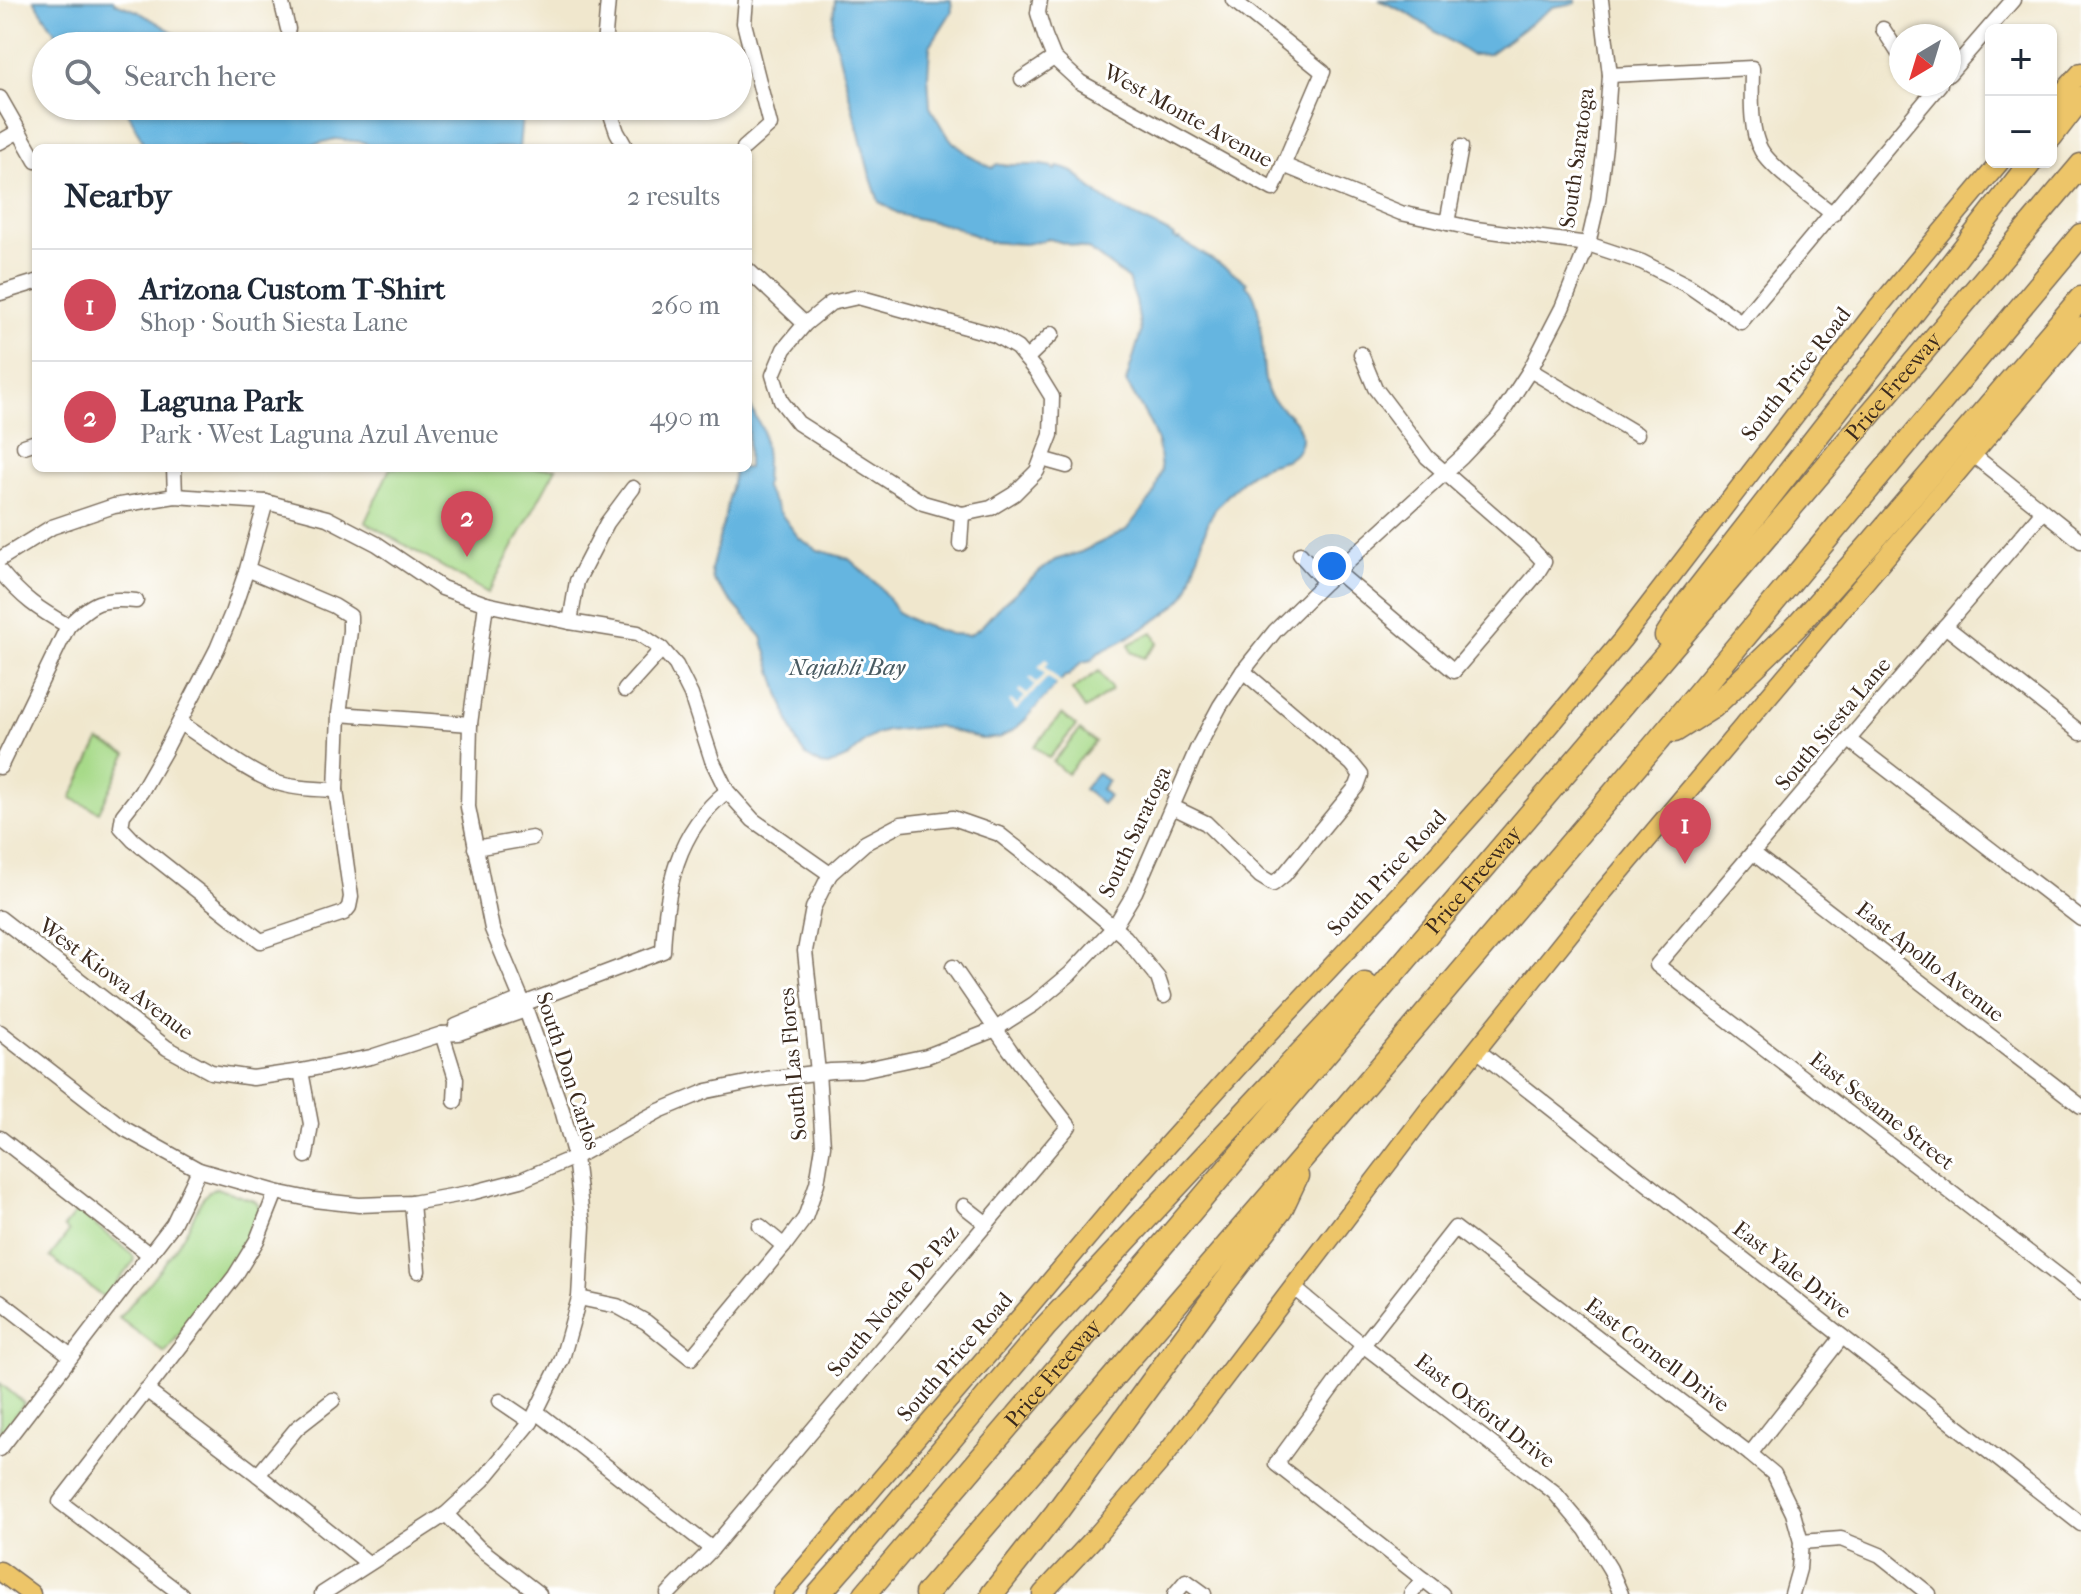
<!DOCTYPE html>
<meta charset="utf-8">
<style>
:root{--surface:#fff;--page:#f6f6f7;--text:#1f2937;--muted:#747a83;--line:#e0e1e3;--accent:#d1495b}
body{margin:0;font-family:"IM FELL French Canon",serif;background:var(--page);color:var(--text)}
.controls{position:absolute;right:24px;top:24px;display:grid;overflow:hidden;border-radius:12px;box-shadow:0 2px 6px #0004}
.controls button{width:72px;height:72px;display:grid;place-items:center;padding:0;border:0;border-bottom:2px solid var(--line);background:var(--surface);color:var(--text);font:40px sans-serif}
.compass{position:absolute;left:1889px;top:24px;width:72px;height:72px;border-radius:50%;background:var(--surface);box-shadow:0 2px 6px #0004;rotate:218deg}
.you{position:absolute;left:1332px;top:566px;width:28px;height:28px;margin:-20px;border:6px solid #fff;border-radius:50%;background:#1a73e8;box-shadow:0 0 0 12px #1a73e833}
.badge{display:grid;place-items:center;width:52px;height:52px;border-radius:50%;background:var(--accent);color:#fff;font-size:26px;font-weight:700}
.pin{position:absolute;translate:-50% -66px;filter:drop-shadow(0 2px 4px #0008)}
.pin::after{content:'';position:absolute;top:42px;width:28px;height:24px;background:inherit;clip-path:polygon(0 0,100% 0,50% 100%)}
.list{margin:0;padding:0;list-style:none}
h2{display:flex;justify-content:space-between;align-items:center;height:104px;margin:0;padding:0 32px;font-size:34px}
h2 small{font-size:26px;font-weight:400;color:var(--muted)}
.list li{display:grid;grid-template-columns:52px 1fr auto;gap:24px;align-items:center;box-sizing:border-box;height:112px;padding:0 32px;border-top:2px solid var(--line)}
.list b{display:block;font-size:30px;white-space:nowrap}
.list p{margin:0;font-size:26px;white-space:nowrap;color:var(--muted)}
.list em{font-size:26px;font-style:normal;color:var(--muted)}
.icon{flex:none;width:44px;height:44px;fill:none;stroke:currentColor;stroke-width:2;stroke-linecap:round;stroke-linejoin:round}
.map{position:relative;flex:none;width:2081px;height:1594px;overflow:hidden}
.search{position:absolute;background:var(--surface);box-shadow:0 2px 6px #0004;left:32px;top:32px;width:720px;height:88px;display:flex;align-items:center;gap:20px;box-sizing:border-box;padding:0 28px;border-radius:44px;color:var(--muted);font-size:30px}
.panel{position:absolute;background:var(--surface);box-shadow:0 2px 6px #0004;left:32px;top:144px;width:720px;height:328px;border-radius:12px}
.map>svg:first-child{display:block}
.green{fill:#a7da89;stroke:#718254;stroke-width:2}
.water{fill:#65b5e0;stroke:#50707f;stroke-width:2}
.pier{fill:#f0e7cd}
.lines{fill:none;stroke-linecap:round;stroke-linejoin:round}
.minor-casing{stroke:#7a6c5b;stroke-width:17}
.major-casing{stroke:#7a6c5b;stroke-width:21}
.highway-casing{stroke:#7a6c5b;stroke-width:25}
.minor{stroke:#fff;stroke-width:14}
.major{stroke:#edc569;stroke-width:18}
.highway{stroke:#edc569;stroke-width:22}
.labels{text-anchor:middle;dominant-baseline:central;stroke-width:6;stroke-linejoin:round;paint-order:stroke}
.street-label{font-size:22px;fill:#3b2a1e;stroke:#fff}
.water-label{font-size:24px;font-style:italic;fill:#4a5b62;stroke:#fff}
</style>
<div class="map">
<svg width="2081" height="1594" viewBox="0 0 2081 1594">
<rect width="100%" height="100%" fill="#fff"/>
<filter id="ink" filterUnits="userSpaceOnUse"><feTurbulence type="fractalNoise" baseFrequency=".0125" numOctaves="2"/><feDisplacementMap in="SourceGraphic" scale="16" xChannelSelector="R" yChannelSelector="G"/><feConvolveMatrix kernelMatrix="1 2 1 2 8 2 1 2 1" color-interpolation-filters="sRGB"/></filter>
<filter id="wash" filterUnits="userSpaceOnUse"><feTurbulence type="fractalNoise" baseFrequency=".006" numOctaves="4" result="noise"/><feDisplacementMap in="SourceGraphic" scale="32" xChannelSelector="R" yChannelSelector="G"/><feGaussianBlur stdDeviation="1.8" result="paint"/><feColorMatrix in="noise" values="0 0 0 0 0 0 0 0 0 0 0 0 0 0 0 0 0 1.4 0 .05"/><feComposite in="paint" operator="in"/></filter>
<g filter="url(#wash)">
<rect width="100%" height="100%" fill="#f0e7cd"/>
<g class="green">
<polygon points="390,468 556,468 488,593 365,522"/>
<polygon points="1153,632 1158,643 1144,658 1131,652 1129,644"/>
<polygon points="1099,671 1112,690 1085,709 1072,690"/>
<polygon points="1062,714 1076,726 1049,758 1034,746"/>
<polygon points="1080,730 1095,742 1067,774 1053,762"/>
<polygon points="99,741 127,754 99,812 71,798"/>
<path d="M 216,1188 L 255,1201 L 261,1208 C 243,1262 198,1309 165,1353 L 119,1318 C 144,1288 173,1257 191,1222 C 197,1210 202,1192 216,1188 Z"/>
<polygon points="77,1211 131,1253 134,1257 133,1262 105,1298 50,1257 69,1232 64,1227"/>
<polygon points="0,1383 24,1403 0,1436"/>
</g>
<g class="water">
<polygon points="34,0 113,0 115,3 137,11 197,46 64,46"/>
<path d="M 835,0 L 951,0 L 952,11 L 930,46 L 928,76 L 930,107 L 943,129 L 953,142 L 973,158 L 992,168 L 997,164 L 1001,165 L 1041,165 L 1053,167 L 1053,169 L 1056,170 L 1057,167 C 1077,170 1079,178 1093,190 C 1118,212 1145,219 1174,236 L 1173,238 L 1178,240 L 1179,239 L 1237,275 L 1247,283 L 1246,285 C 1264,297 1261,357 1265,380 C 1266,386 1267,392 1271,397 C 1282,412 1309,424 1299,447 C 1293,463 1275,461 1262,467 C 1245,475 1229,494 1216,508 C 1205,523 1203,543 1197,560 C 1193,571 1191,585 1185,595 C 1173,614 1119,643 1098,653 L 1092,660 L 1082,662 L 1068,676 L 1065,676 L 1027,718 L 1014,730 L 999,738 L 981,739 L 937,726 L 887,731 L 877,734 L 865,741 L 849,757 L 828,766 L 821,765 L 806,756 L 797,743 L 779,693 L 762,637 L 713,580 L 711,570 L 727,507 L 735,468 L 748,468 L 748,402 L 763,431 L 766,459 L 765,488 L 779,511 L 799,538 L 818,550 L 849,559 L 880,587 L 897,612 L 917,623 L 950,634 L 969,635 L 981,627 L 997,609 L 1039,572 L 1055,560 L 1081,552 L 1126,530 L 1154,495 L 1161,470 L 1158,444 L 1149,421 L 1126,382 L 1141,332 L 1136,301 L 1128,279 L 1090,250 L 1049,239 L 1025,244 L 989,242 L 953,226 L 901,215 L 879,202 L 869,172 L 832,29 Z"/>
<polygon points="1379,0 1576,0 1576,3 1553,7 1489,54 1471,55 1407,13"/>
<polygon points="465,33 482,36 497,46 409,46 431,37"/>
<path d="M 125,106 L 245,106 C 249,109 252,112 256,114 C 272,120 325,111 343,106 L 523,106 L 519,148 L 373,148 L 363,142 L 335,139 L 300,148 L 146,148 Z"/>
<polygon points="1097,773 1108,781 1101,789 1109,796 1102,804 1084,789"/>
</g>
<polygon class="pier" points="1046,659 1049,662 1045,667 1063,684 1030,721 1027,718 1057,685 1048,677 1016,711 1009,701 1011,700 1017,705 1024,697 1018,691 1020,689 1027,694 1035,685 1029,679 1031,677 1037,683 1045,674 1038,667"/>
</g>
<g filter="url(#ink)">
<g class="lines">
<g class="minor-casing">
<g id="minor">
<polyline points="281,0 288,29"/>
<polyline points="1040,0 1038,13 1045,36 1054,58 1080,82 1273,189 1323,72 1233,0"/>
<polyline points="1883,29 1901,57"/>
<polyline points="604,46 608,0"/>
<polyline points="1949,74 2013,0"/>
<path d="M 1610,75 L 1752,68 C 1752,92 1749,130 1761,150 C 1771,168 1815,200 1833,214"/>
<polyline points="1022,79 1054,58"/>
<polyline points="0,98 36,161"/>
<polyline points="608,106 617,132 626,148"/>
<polyline points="0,142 19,131"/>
<polyline points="744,148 770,125 744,23 746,0"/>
<polyline points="1283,165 1401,213 1476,229 1588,244 1642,262 1689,286 1741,322 1940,84"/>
<polyline points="1447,223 1461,147"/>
<polyline points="748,270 805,324"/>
<polyline points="0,293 36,282"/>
<polygon points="858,297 995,335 1017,348 1036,371 1052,397 1051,435 1037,471 1014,494 991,508 962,514 923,503 798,423 781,401 773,375 784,349 805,324 831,303"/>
<polyline points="1026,359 1052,334"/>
<polyline points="1530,370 1637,434"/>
<polyline points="24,446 36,442"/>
<polyline points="1973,455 2081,541"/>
<polyline points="1042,459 1067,466"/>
<polyline points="174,468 175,496"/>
<polyline points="2043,511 1657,965 2081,1293"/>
<polyline points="960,544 962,514"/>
<polyline points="1300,554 1325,582"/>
<polyline points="0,559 52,527 114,506 175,496 266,502 327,518 377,544 442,588 486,604 570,622 638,633 662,649 676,665 691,695 712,760 727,791 753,820 830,874 865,843 901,824 953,818 999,834 1059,881 1125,937 1158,978 1164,996"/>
<polyline points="247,569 334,606 350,616 350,631 339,714 336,790 351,897 349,907 344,913 261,941 133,840 121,827 123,815 141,792 164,752 217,649 232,613 247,569 266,502"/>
<path d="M 0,571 C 22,598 38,609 68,626"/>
<polyline points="1337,572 1454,671 1536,575 1544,562 1530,547 1427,457 1375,388 1361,354"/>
<polyline points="570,622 577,581 607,523 633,488"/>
<polyline points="1945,626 2081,733"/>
<polyline points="625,690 662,649"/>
<polyline points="339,714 470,724"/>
<path d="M 180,723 C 211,742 239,767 272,781 C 292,789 315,789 336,790"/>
<polyline points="1849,740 2081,919"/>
<path d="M 0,767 L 68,626 C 92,602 102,597 136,601"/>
<polyline points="1173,807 1206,823 1260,876 1273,884 1284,875 1357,786 1361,775 1352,764 1243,671"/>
<polyline points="475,848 532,838"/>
<polyline points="1753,853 2081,1106"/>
<polyline points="0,918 167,1048 211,1072 253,1078 301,1071 371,1057 442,1034 459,1033 526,1010"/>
<path d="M 523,1004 L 663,951 C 666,888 676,832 727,791"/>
<polyline points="456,1026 521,999"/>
<polyline points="0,1032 125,1129 199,1170 276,1192 314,1200 359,1205 412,1203 474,1192 521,1180 575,1157 659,1111 707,1091 766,1079 831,1071 861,1070 927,1056 996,1029 1009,1020 1034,1004 1070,974 1114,927 1135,892 1197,749 1220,706 1243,671 1275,631 1325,582 1462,457 1498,419 1530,370 1562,308 1588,244 1598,201 1605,146 1610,75 1601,0"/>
<polyline points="442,1034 456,1079 455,1101"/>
<polyline points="1477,1050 2081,1524"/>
<polyline points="301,1071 311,1124 306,1156"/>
<polyline points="0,1138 150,1255"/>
<polyline points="412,1203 418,1271"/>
<polyline points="964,1206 987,1224"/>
<polyline points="760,1226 784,1246"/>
<polyline points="1294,1288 1363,1345 1554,1492 1586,1530 1610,1569 1621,1594"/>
<polyline points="579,1298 617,1306 646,1322 691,1358 784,1246 805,1218 817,1183 823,1146 818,1072 805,951 813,908 830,874"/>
<polyline points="0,1301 71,1356"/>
<polyline points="146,1390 258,1475 368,1563"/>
<polyline points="500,1401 531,1422"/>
<polyline points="537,1412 712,1549"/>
<polyline points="0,1449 173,1224 199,1170"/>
<polyline points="1750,1454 1842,1337"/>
<polyline points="258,1475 297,1428 333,1400"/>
<polyline points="446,1514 478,1547 539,1594"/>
<polyline points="1801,1542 1841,1539 1880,1555 1929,1594"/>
<polyline points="181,1594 60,1502 235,1276 257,1240 276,1192"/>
<polyline points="322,1594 446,1514 483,1480 531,1422 562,1359 579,1298 583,1226 575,1157 562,1110 526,1010 492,929 468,807 470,724 486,604"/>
<polyline points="668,1594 712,1549 1069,1126 1010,1050 953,967"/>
<polyline points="1175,1594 1186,1581 1204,1594"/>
<polyline points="1411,1594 1423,1579"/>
<polyline points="1442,1594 1276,1464 1363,1345 1455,1228 1750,1454 1774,1474 1793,1513 1801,1542 1799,1569 1792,1594"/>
</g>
</g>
<g class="major-casing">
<g id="major">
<polyline points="2051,105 2081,72"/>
<polyline points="0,1571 31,1594"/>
<polyline points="782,1594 1028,1308 1141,1174 1243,1061 1437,854 1521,760 1622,640 1872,315 2000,162"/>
<polyline points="1042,1594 1096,1536 1160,1462 1430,1108 1598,898 2081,326"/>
</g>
</g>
<g class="highway-casing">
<g id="highway">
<polyline points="2051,137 2081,98"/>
<polyline points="1666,636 1687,603 2031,162"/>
<polyline points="1675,731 1713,707 1796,627 1872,542 2081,298"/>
<polyline points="819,1594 856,1552 1046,1326 1365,984"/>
<path id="s1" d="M 865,1594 L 1784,516 L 2081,165"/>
<polyline points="926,1594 1307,1153 1657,742 2081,235"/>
<polyline points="992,1594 1056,1513 1222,1286 1281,1210 1297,1176"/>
</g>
</g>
<use href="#minor" class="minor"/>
<use href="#major" class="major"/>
<use href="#highway" class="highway"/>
</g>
</g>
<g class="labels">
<g class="street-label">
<text transform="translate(1188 116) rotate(29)">West Monte Avenue</text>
<text transform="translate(1577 158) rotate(-82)">South Saratoga</text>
<text transform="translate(1796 374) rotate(-52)">South Price Road</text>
<text stroke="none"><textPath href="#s1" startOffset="1586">Price Freeway</textPath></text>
<text transform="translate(1833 724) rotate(-50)">South Siesta Lane</text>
<text transform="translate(1135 832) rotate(-65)">South Saratoga</text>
<text transform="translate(1387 873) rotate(-47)">South Price Road</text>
<text stroke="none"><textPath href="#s1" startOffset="938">Price Freeway</textPath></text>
<text transform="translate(1930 962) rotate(38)">East Apollo Avenue</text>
<text transform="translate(116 979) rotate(37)">West Kiowa Avenue</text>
<text transform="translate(793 1064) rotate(-95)">South Las Flores</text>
<text transform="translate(568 1071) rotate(72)">South Don Carlos</text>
<text transform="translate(1882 1111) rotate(38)">East Sesame Street</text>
<text transform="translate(1792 1270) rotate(38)">East Yale Drive</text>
<text transform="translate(893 1301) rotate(-50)">South Noche De Paz</text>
<text transform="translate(1657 1355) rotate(37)">East Cornell Drive</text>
<text transform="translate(955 1357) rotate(-49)">South Price Road</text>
<text stroke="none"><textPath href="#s1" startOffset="290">Price Freeway</textPath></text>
<text transform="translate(1485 1411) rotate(38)">East Oxford Drive</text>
</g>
<g class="water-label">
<text x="847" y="667">Najahli Bay</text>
</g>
</g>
</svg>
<div class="controls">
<button>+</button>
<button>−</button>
</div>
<svg class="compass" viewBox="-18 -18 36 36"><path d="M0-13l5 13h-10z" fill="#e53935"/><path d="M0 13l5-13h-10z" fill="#747a83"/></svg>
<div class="you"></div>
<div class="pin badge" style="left:1685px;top:864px">1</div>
<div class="pin badge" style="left:467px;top:557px">2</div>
<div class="search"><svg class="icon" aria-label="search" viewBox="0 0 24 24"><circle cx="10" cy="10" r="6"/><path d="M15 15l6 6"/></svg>Search here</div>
<section class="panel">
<h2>Nearby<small>2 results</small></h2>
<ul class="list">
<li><span class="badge">1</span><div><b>Arizona Custom T-Shirt</b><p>Shop · South Siesta Lane</p></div><em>260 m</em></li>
<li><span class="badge">2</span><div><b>Laguna Park</b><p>Park · West Laguna Azul Avenue</p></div><em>490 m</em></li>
</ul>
</section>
</div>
